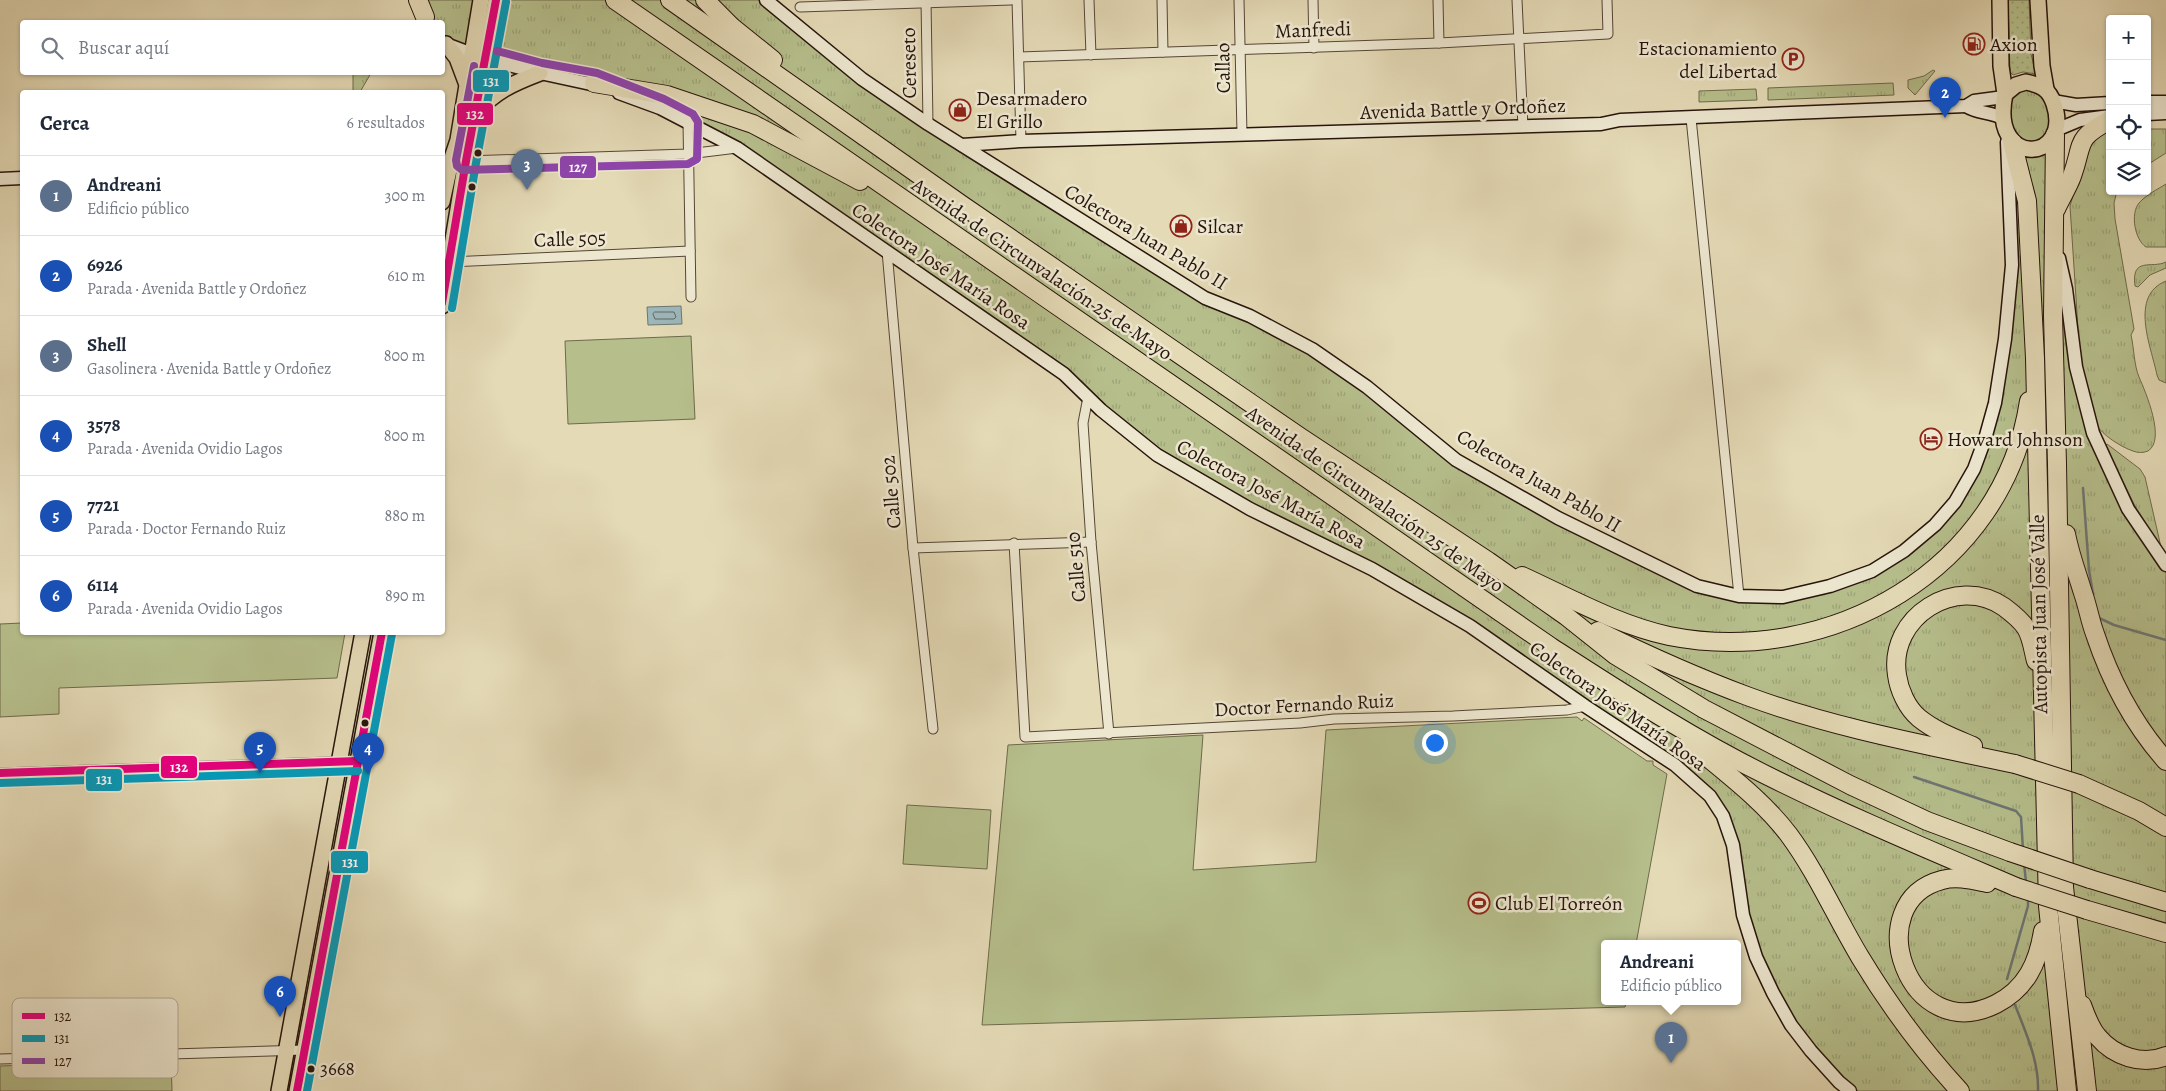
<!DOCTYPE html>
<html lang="es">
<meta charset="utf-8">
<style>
:root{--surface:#fff;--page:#f2f2f3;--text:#1f2937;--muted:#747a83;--line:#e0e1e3;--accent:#2563eb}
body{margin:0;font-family:Alegreya,serif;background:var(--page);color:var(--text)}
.controls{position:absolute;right:15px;top:15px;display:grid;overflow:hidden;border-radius:5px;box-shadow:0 1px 4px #0004}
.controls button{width:45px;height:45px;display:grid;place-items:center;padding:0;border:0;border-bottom:1px solid var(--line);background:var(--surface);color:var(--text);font:25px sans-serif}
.you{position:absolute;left:1434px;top:742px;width:18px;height:18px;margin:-12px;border:4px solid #fff;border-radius:50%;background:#1a73e8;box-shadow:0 0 0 8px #1a73e833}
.badge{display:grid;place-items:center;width:32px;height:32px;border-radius:50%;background:var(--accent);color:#fff;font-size:16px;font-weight:700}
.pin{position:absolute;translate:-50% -41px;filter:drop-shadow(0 1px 2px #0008)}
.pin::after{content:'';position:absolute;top:26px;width:18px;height:15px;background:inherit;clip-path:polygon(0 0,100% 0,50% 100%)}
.popup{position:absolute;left:1601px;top:940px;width:140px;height:65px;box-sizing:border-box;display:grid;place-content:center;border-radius:5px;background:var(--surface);filter:drop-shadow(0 1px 4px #0005);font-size:16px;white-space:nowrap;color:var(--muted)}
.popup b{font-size:19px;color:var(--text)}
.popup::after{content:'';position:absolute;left:50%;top:100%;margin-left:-10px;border:10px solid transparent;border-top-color:var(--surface)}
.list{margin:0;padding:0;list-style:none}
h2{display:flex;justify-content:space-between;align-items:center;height:65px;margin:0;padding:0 20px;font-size:21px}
h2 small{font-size:16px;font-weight:400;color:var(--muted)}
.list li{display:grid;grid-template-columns:32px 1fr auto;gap:15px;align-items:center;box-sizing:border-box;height:80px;padding:0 20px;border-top:1px solid var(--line)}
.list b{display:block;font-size:19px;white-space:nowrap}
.list p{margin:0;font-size:16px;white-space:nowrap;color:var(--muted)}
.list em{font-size:16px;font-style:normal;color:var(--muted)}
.icon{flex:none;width:28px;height:28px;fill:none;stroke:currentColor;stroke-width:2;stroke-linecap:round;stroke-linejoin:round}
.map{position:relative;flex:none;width:2166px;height:1091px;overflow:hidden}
.search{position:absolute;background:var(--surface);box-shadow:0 1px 4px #0004;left:20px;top:20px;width:425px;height:55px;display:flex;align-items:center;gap:12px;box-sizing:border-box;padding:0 18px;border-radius:5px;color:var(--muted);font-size:19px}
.panel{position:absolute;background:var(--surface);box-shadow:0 1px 4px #0004;left:20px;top:90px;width:425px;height:545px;border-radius:5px}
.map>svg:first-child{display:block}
.grass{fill:url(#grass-tufts);stroke:#6e6a4c}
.park{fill:url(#park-dots);stroke:#6e6a4c}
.garden{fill:#b6bf8c;stroke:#6e6a4c}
.water{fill:#9cb7ba;stroke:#6d7674}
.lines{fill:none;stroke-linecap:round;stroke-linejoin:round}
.shore{stroke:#626662;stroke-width:1}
.stream{stroke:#6d7674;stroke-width:2.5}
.minor-casing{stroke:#564636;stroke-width:11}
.secondary-casing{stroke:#27140b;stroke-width:15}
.primary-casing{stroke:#27140b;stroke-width:18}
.motorway-casing{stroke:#27140b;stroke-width:20}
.minor{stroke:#ede7d0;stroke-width:9}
.secondary{stroke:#ede7d0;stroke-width:12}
.primary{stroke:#e4dab6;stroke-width:15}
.motorway{stroke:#e4dab6;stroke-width:18}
.motorway-bridge-casing{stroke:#27140b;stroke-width:20;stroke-linecap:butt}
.motorway-bridge{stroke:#e4dab6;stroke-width:18}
.bus-1-casing{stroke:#ede7d0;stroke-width:11}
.bus-2-casing{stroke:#ede7d0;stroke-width:11}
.bus-3-casing{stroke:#ede7d0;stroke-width:11}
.bus-1{stroke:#e5007d;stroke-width:8}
.bus-2{stroke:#049aba;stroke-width:8}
.bus-3{stroke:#8e44ad;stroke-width:8}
.bus-dot{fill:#27140b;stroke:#ede7d0;stroke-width:2}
.labels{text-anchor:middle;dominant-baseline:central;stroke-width:5;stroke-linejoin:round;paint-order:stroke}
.bus-label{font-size:19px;fill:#27140b;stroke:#ede7d0;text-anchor:start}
.street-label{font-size:20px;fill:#27140b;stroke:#ede7d0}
.poi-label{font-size:20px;fill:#27140b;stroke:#ede7d0;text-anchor:start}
.key{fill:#ede7d0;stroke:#b2a895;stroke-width:1}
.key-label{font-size:14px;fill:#27140b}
.line-badge{stroke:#ede7d0;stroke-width:2}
.badge-label{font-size:14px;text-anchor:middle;font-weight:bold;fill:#fff}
</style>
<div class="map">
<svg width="2166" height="1091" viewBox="0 0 2166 1091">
<defs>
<pattern id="grass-tufts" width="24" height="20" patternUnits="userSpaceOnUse" patternTransform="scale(1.25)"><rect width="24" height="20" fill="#b6bf8c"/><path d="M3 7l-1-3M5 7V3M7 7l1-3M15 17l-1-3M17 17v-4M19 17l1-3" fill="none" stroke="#9ca377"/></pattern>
<pattern id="park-dots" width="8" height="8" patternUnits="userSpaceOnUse" patternTransform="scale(1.25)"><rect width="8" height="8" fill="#b6bf8c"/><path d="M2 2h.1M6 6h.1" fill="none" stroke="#9ca377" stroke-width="1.8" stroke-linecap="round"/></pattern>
</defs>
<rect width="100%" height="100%" fill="#e4dab6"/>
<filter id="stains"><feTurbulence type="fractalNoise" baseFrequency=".004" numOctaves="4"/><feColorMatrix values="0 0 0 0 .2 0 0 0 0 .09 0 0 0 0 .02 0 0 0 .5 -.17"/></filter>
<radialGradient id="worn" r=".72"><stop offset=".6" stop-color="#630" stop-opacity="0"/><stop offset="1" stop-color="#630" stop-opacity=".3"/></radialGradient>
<g class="grass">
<polygon points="412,0 766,0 862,79 1205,298 1312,349 1456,460 1697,586 1783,597 1872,571 1935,525 1985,439 2012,265 2004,126 2016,85 2050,95 2054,214 2093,433 2166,565 2166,1091 1850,1091 1773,993 1737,872 1710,796 1470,626 1157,455 1064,374 814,203 660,108 540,73 443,39 442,22 429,22"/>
<polygon points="1933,70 1935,71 1915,95 1908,88 1908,80 1924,76"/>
<polygon points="353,73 371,73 360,92 353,92"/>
<polygon points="1893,83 1894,95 1768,100 1768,88"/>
<polygon points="1756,89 1757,100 1699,102 1699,91"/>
<polygon points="2147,129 2166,129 2166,153 2147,165"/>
<path d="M 2110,130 L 2110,191 L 2117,191 L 2114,203 L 2115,219 L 2134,329 L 2131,335 C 2134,348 2134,365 2139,377 C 2146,393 2166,440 2148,451 C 2143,453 2138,453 2133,451 C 2121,447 2102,435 2096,424 L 2083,374 L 2079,344 L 2070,206 L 2083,161 L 2094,137 Z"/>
<path d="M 2166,184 L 2166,247 L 2146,247 C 2135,240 2130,214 2139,203 C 2146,195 2158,189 2166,184 Z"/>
<path d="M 2166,262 L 2166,268 L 2150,275 L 2138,287 L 2135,286 C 2131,256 2152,269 2166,262 Z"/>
<path d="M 2166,281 L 2166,383 L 2159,380 L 2157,375 C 2151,346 2129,296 2166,281 Z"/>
<polygon points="2107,444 2140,469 2145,477 2161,547 2135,506 2105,446"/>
</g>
<polygon class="park" points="2008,0 2029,0 2031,54 2036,74 2023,72 2013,75 2010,72"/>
<g class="garden">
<polygon points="691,336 695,419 568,424 565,341"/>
<polygon points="22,623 22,632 345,633 337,678 59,688 59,714 0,717 0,624"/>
<polygon points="1577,717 1582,721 1584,718 1647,761 1653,761 1653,765 1667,774 1636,944 1605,944 1605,1002 1626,1002 1625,1007 982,1025 1008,745 1203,735 1193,870 1316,862 1326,730"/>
<polygon points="907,805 991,810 987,869 903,864"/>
<polygon points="171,1060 172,1091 0,1091 0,1066"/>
</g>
<polygon class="water" points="681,306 682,324 648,325 647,307"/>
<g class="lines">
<polygon class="shore" points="655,312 674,312 676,317 674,319 655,319 653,314"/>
<g class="stream">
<polyline points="2083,488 2089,570 2093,594"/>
<polyline points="2097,617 2114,625 2166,640"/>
<polyline points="1914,777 2016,811 2021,817 2023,850"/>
<polyline points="2024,863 2026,882"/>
<polyline points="2007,979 2028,906 2028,898"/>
<path d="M 2015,1005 C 2026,1033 2039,1061 2038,1091"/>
</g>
<g class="minor-casing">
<g id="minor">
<polyline points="926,0 928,124"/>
<polyline points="1017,0 1021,141"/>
<polyline points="1089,0 1091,55"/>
<polyline points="1162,0 1163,52"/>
<polyline points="1239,0 1242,134"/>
<polyline points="1313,0 1314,48"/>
<polyline points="1438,0 1439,43"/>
<polyline points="1517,0 1523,127"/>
<polyline points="800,7 1011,0"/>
<polyline points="1019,57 1439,43 1608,34 1607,0"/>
<polyline points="1691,118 1739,596"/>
<polyline points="688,123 691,297"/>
<polyline points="466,161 688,154 737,148"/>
<polyline points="887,251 913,548 933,729"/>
<polyline points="450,262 690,251"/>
<polyline points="1088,397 1083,423 1091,542 1109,734"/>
<polyline points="1014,543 1025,737 1300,723 1334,719 1453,716 1567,710 1585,706"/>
<polyline points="913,548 1091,542"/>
<polyline points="0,773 358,761"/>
<polyline points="0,1059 304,1050"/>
</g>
</g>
<g class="secondary-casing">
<g id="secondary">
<polyline points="766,0 862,79 928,124 1205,298 1250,316 1312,349 1367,387 1456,460 1558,518 1697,586 1739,596 1783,597 1830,586 1872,571 1904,551 1935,525 1955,502 1974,469 1985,439 1995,403 2005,339 2012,265 2007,142"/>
<polyline points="446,44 486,59 540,73 600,86"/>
<polyline points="619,93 660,108 737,148 1064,374 1101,410 1157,455 1250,509 1372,569 1470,626 1585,706 1675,765 1710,796 1723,816 1733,845 1743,915 1756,957 1773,993 1791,1025 1811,1051 1839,1082 1850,1091"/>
<polyline points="2053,101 2076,105 2110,103"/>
<polyline points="2147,102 2166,102"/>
<path d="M 1966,106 C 1978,114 1991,111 2004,119"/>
<polyline points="2147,114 2166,113"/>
<polyline points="2056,130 2080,120 2110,116"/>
<polyline points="962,145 1021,141 1601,124 1620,120 1966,106 1974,101 2004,97"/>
<polyline points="0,179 22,178"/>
<polyline points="2059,258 2066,289 2076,367 2093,433 2128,509 2166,565"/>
</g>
</g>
<g class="primary-casing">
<g id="primary">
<polyline points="2000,0 2001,66 2005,94"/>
<polyline points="2038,0 2042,66 2046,89"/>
<polyline points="446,44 457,58 466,82"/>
<path d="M 2026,82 C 2041,85 2049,89 2054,104 C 2073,163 1989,169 2005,94 L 2016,85 Z"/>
<path d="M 474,114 C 496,91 511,84 540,73"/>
<polyline points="442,202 451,161 458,140 481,0"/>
<polyline points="442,306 466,161 496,0"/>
<polyline points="279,1091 363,632"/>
<polyline points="297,1091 382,632"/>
</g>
</g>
<g class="motorway-casing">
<g id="motorway">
<polyline points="418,0 425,17"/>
<path d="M 615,0 L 1551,647 C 1621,692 1691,738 1766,775 C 1848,816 1932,851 2016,887"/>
<polyline points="670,0 962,205 1300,437 1488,561 1566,616 1615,655 1704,709 1850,785 1927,821 2010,852"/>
<polyline points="705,0 732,27 773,60"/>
<polyline points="594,83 667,95 753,124 860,181"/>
<polyline points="2055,135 2053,316 2057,464 2064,887 2087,1091"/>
<polyline points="2012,142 2027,201 2035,358 2048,906 2067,1091"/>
<path d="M 2056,209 C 2061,198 2068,187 2072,176 C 2084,143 2074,139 2110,120"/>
<path d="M 2066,534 C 2070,555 2077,573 2083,593 C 2088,607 2090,621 2095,634 C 2110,679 2134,725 2166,761"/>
<path d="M 1522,576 C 1570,598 1618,625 1669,636 C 1830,668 2004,569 2029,401"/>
<path d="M 1598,631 C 1647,655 1696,677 1747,696 C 1833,728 1926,745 2015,764"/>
<path d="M 1689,742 C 1723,771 1762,799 1789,835 C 1817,873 1836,917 1860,957 C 1889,1005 1922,1050 1960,1091"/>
<path d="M 1973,746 C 1954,738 1935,731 1919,718 C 1907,708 1899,690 1897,675 C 1888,617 1956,574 2004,607 C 2012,613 2021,620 2026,628 C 2032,638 2033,650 2036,661"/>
<polyline points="2079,784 2139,811 2166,827"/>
<polyline points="2090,879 2166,902"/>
<path d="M 1987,883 C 1972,880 1957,876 1942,880 C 1858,902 1908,1048 1996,1004 C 2026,989 2038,963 2043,931"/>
<polyline points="2087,910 2166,933"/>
<path d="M 2082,1005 C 2086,1016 2090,1028 2098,1037 C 2114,1056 2142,1066 2166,1056"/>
</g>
</g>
<use href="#minor" class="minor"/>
<use href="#secondary" class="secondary"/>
<use href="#primary" class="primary"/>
<use href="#motorway" class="motorway"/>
<g class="motorway-bridge-casing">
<g id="motorway-bridge">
<polyline points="2015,764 2079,784"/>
<polyline points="2010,852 2090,879"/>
<polyline points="2016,887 2087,910"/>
</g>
</g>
<use href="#motorway-bridge" class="motorway-bridge"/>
<g class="bus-1-casing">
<g id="bus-1">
<polyline points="442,303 466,161 496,0"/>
<polyline points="0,773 358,761"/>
<polyline points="297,1091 382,632"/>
</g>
</g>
<g class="bus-2-casing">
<g id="bus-2">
<polyline points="452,308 476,163 506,2"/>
<polyline points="0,783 358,771"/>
<polyline points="307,1091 392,634"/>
</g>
</g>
<g class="bus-3-casing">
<polyline id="bus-3" points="474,66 456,160 457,166 462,170 688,164 697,159 698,122 693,114 664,99 597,73 542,63 497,51"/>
</g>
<use href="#bus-1" class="bus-1"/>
<use href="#bus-2" class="bus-2"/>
<use href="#bus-3" class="bus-3"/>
</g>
<defs>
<g id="fuel-ring" transform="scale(1.125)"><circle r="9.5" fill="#ede7d0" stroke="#8f2418" stroke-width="1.5"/><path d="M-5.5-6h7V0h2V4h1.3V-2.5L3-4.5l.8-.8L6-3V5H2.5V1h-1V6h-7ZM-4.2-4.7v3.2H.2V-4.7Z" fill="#8f2418"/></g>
<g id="parking-ring" transform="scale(1.125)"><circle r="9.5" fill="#ede7d0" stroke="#8f2418" stroke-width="1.5"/><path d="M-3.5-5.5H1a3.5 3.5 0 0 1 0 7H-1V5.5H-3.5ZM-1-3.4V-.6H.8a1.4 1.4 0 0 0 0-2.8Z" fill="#8f2418"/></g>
<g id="shop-ring" transform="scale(1.125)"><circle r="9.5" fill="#ede7d0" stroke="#8f2418" stroke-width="1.5"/><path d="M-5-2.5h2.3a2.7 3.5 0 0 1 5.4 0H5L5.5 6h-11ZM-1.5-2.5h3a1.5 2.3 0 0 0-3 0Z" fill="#8f2418"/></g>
<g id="hotel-ring" transform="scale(1.125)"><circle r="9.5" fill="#ede7d0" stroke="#8f2418" stroke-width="1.5"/><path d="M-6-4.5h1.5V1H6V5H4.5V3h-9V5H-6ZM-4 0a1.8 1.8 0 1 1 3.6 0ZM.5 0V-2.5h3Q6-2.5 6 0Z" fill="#8f2418"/></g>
<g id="stadium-ring" transform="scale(1.125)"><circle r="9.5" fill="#ede7d0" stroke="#8f2418" stroke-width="1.5"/><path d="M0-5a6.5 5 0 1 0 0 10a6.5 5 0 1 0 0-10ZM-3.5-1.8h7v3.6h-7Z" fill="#8f2418"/></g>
</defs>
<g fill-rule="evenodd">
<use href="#fuel-ring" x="1974" y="44"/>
<use href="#parking-ring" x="1793" y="59"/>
<use href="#shop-ring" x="960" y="110"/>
<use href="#shop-ring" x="1181" y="226"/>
<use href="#hotel-ring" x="1931" y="439"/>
<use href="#stadium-ring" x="1479" y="903"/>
</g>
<g class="bus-dot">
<circle cx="478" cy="153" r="4.5"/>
<circle cx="472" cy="187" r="4.5"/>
<circle cx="365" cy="723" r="4.5"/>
<circle cx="311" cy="1069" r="4.5"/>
</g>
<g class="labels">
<g class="bus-label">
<text x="320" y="1069">3668</text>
</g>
<g class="street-label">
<text transform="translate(1313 30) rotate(-2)">Manfredi</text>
<text transform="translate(909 63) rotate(-91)">Cereseto</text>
<text transform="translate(1223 68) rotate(-91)">Callao</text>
<text transform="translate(1463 109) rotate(-2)">Avenida Battle y Ordoñez</text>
<text transform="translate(1146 237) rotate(31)">Colectora Juan Pablo II</text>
<text transform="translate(570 239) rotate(-2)">Calle 505</text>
<text transform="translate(941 266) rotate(34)">Colectora José María Rosa</text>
<text transform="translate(1042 269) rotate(34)">Avenida de Circunvalación 25 de Mayo</text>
<text transform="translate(1539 481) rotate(30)">Colectora Juan Pablo II</text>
<text transform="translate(891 492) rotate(-95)">Calle 502</text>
<text transform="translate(1271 494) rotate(28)">Colectora José María Rosa</text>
<text transform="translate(1375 499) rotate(35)">Avenida de Circunvalación 25 de Mayo</text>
<text transform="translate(1076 567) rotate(-95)">Calle 510</text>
<text transform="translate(2039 614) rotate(-91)">Autopista Juan José Valle</text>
<text transform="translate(1304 705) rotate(-3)">Doctor Fernando Ruiz</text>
<text transform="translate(1618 706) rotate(35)">Colectora José María Rosa</text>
</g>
<g class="poi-label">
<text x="1990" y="44">Axion</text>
<text x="1777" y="48" text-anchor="end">Estacionamiento<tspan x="1777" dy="23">del Libertad</tspan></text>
<text x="976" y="98">Desarmadero<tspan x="976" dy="23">El Grillo</tspan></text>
<text x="1197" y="226">Silcar</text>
<text x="1947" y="439">Howard Johnson</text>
<text x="1495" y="903">Club El Torreón</text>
</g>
</g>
<rect x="12" y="998" width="166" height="80" rx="8" class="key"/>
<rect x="22" y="1013" width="23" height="6" fill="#e5007d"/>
<rect x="22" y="1035" width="23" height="7" fill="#049aba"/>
<rect x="22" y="1058" width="23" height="6" fill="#8e44ad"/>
<g class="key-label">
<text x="54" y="1021">132</text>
<text x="54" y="1043">131</text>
<text x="54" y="1066">127</text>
</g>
<g class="line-badge">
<rect x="472" y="69" width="38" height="24" rx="5" fill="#049aba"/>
<rect x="456" y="102" width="38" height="24" rx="5" fill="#e5007d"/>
<rect x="559" y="155" width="38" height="24" rx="5" fill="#8e44ad"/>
<rect x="160" y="755" width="38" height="24" rx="5" fill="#e5007d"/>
<rect x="85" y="768" width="38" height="24" rx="5" fill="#049aba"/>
<rect x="330" y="850" width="39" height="24" rx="5" fill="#049aba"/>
</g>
<g class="badge-label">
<text x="491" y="86">131</text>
<text x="475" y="119">132</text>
<text x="578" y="172">127</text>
<text x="179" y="772">132</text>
<text x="104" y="784">131</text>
<text x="350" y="867">131</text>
</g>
<rect width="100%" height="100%" filter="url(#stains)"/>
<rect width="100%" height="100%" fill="url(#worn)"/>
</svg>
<div class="controls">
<button>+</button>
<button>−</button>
<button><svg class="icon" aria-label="locate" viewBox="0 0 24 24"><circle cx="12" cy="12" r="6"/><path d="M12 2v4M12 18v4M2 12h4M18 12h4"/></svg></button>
<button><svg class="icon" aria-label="layers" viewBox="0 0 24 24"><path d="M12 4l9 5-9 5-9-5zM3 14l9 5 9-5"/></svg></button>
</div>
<div class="you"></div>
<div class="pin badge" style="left:1671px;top:1063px;background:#5c6f8a">1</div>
<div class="popup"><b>Andreani</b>Edificio público</div>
<div class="pin badge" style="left:1945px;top:118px;background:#1a4fb4">2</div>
<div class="pin badge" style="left:527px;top:190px;background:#5c6f8a">3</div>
<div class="pin badge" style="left:368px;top:774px;background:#1a4fb4">4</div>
<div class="pin badge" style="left:260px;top:773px;background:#1a4fb4">5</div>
<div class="pin badge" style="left:280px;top:1017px;background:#1a4fb4">6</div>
<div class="search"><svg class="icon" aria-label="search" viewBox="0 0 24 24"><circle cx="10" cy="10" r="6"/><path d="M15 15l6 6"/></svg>Buscar aquí</div>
<section class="panel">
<h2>Cerca<small>6 resultados</small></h2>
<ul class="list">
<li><span class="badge" style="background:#5c6f8a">1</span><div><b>Andreani</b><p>Edificio público</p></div><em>300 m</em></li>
<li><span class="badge" style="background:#1a4fb4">2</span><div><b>6926</b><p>Parada · Avenida Battle y Ordoñez</p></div><em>610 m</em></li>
<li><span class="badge" style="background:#5c6f8a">3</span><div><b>Shell</b><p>Gasolinera · Avenida Battle y Ordoñez</p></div><em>800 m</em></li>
<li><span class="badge" style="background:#1a4fb4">4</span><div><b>3578</b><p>Parada · Avenida Ovidio Lagos</p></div><em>800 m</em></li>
<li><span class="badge" style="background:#1a4fb4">5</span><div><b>7721</b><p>Parada · Doctor Fernando Ruiz</p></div><em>880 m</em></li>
<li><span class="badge" style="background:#1a4fb4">6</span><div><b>6114</b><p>Parada · Avenida Ovidio Lagos</p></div><em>890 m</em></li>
</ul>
</section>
</div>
